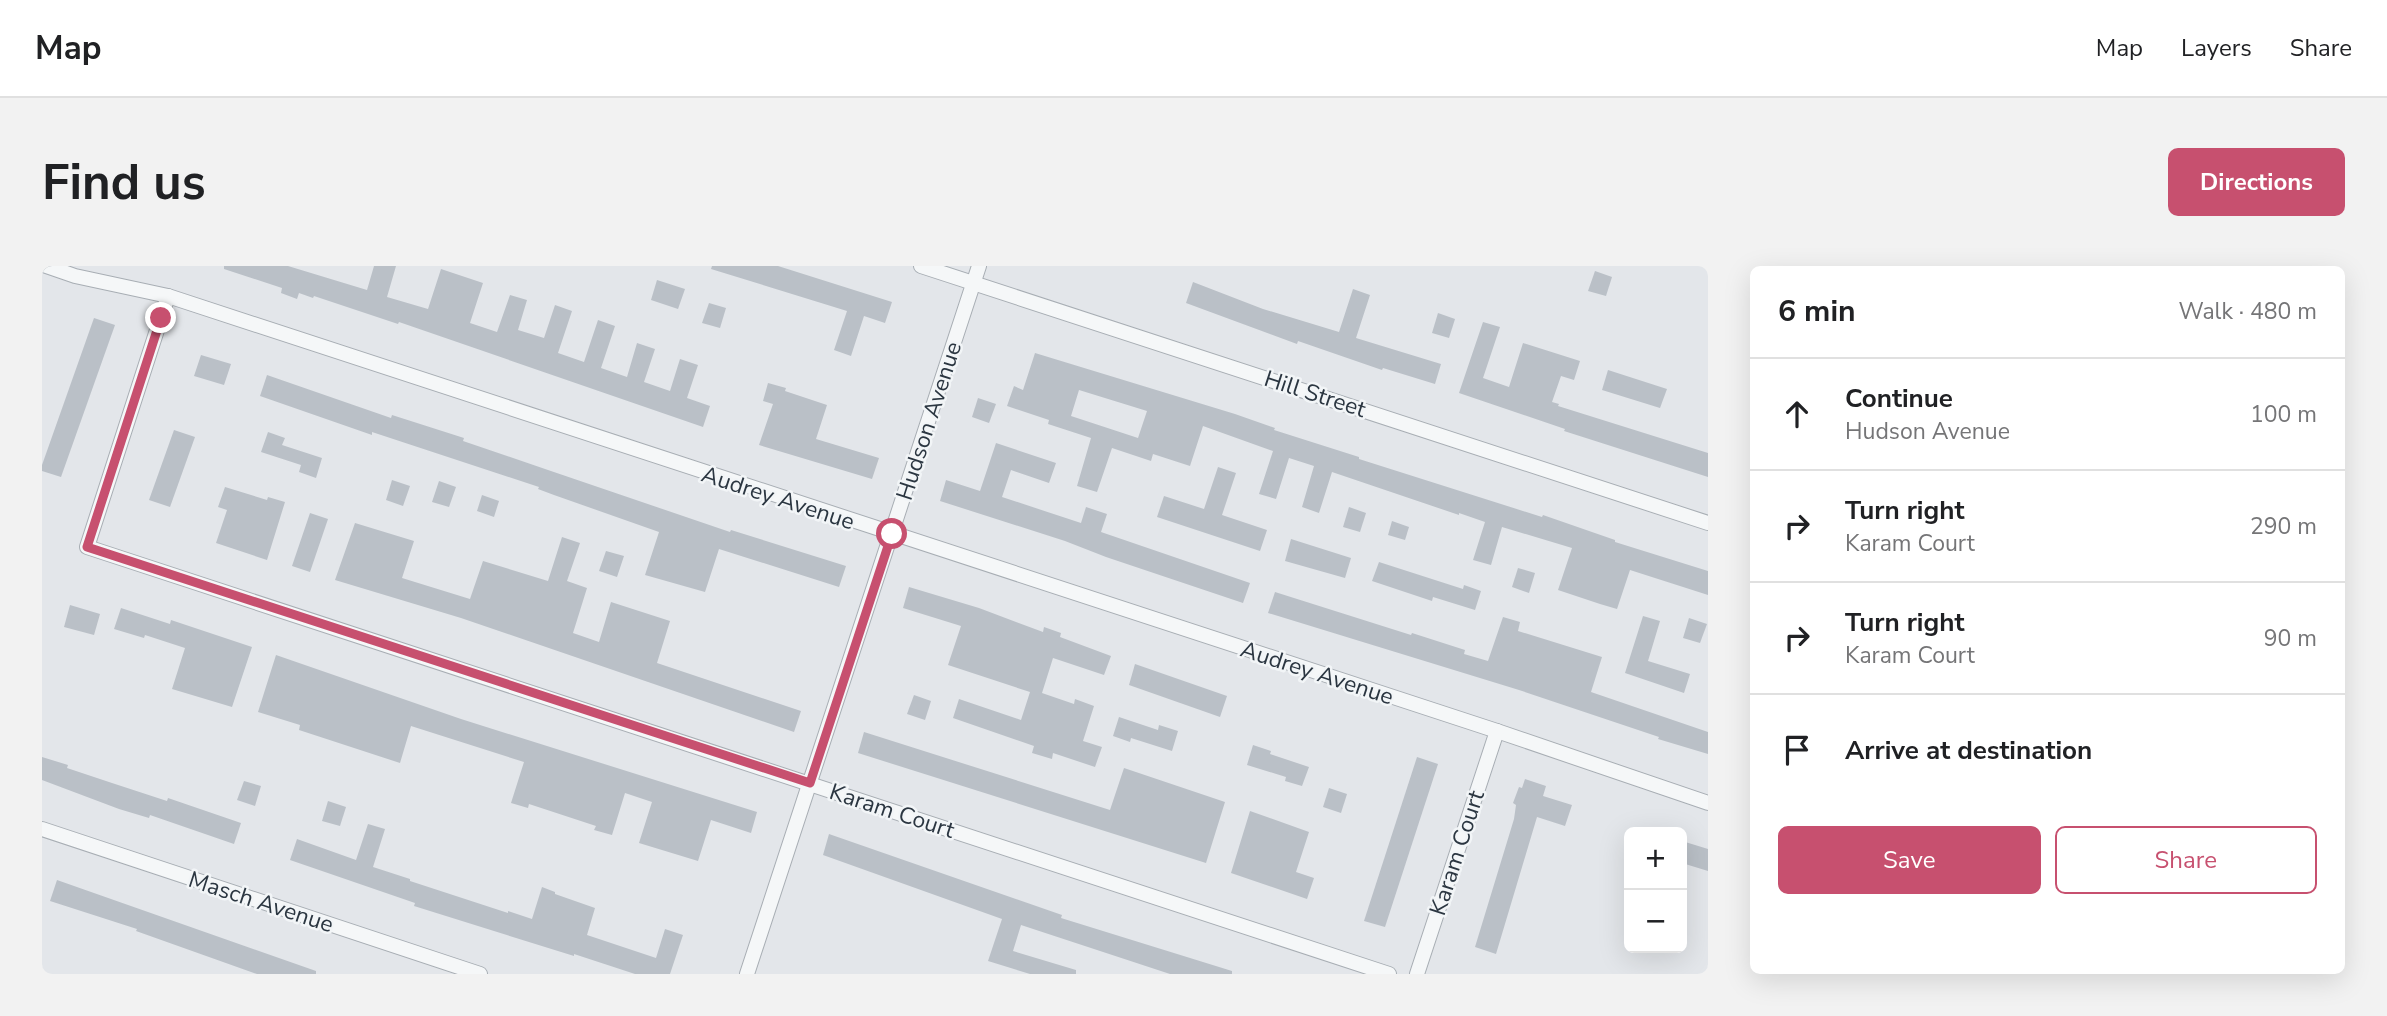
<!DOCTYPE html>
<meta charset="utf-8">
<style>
:root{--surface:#fff;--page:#f2f2f2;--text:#202124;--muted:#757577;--line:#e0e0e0;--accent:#c7506f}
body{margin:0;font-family:"Nunito Sans",sans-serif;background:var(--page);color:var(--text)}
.controls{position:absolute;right:21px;bottom:21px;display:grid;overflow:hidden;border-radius:10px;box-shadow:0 7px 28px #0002}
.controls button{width:63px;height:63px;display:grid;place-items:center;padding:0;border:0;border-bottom:2px solid var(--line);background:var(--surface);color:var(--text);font:35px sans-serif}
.stop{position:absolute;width:21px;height:21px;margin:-16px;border:5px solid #c7506f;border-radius:50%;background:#fff}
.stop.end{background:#c7506f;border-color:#fff;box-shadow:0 2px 7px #0008}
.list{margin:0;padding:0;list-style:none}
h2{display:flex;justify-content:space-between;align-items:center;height:91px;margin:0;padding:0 28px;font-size:30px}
h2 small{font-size:23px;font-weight:400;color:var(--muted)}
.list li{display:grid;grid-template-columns:46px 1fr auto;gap:21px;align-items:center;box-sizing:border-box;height:112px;padding:0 28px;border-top:2px solid var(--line)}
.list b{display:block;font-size:26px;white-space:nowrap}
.list p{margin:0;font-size:23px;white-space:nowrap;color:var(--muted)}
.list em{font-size:23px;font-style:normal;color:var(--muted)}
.actions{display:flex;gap:14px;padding:21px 28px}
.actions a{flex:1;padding:16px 0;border:2px solid var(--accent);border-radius:10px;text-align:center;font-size:24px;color:var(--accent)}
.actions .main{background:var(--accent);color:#fff}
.icon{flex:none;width:38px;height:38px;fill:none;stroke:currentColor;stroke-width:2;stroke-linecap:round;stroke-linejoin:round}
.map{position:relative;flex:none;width:1666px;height:708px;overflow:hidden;border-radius:10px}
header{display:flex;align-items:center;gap:42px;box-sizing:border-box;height:98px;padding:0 35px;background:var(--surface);border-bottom:2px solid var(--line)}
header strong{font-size:33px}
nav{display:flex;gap:38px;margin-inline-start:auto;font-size:24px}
.intro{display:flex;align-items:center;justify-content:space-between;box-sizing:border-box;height:168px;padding:0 42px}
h1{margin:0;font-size:49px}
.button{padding:18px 32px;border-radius:10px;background:var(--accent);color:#fff;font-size:24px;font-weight:700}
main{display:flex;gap:42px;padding:0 42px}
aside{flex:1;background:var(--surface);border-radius:10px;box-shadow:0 7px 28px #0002}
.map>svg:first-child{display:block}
.building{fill:#bac0c7;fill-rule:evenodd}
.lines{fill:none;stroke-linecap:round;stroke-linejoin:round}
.minor-casing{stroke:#a8aeb4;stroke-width:16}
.minor{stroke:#f5f7f8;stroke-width:14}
.route{stroke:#c7506f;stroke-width:9}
.labels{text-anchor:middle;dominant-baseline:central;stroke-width:5;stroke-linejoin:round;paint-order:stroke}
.street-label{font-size:23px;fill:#2b3641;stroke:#f2f5f7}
</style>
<header>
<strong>Map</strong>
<nav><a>Map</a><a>Layers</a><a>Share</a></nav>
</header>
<div class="intro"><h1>Find us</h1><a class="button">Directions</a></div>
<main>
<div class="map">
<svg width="1666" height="708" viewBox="0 0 1666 708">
<rect width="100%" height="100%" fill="#e3e6ea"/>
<g class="building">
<polygon points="182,0 246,0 325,24 332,0 354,0 345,31 386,43 399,3 441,17 428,57 455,66 468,29 485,34 476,64 502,72 513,39 530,45 516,87 542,96 556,54 573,60 559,102 585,111 595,77 613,83 602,116 628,125 638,93 656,99 645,132 668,140 661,161 357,56 356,58 272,30 271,32 257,27 255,33 239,27 240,22 182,3"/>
<polygon points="670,0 736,0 850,36 843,57 822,50 809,90 792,84 805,45 669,3"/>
<polygon points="1553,5 1570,11 1564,30 1546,25"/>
<polygon points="615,14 643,23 636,43 609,34"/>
<polygon points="1151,16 1221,43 1297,66 1311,23 1328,29 1314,72 1399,98 1393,118 1341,102 1340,104 1256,75 1255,78 1144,37"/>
<polygon points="667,37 684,42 678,62 660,57"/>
<polygon points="1396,47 1413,53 1407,72 1390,67"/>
<polygon points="52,52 73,59 19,211 0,205 0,199"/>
<polygon points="1441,56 1458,61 1441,112 1467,121 1481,77 1538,95 1532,114 1519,110 1510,136 1517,138 1516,140 1666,187 1666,211 1522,165 1523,163 1417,127"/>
<path d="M 993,87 L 1193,148 L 1233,162 L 1232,164 L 1317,191 L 1317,193 L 1500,251 L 1501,249 L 1573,274 L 1573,276 L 1666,305 L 1666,329 L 1588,304 L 1575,343 L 1558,338 L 1516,324 L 1530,282 L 1460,261 L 1449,299 L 1431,294 L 1443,256 L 1417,247 L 1417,249 L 1290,206 L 1277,247 L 1260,241 L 1272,200 L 1247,192 L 1234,233 L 1217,228 L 1231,185 L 1161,160 L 1148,200 L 1111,188 L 1109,195 L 1070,182 L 1055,226 L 1035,220 L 1049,172 L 1006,158 L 1007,154 L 965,140 L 972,120 L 981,124 ZM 1037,124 L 1105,145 L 1096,172 L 1029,150 Z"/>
<polygon points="159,89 189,98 182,119 152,110"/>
<polygon points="1566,104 1625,123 1618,142 1560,124"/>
<polygon points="225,109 349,152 350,149 422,172 421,175 506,204 688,266 689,264 804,300 797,321 677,283 663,326 603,309 617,266 512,229 496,223 497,221 330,166 330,169 218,130"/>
<polygon points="726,117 744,122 743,125 785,139 774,173 837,192 830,213 717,179 731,138 721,135"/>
<polygon points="936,132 954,138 947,157 930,151"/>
<polygon points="132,164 153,171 128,241 107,234"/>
<polygon points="226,166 243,172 240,179 280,192 274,212 257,206 259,199 219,186"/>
<polygon points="954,177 1014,197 1007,217 969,204 960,231 1039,257 1044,241 1065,248 1059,266 1208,317 1201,337 1064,291 1023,275 898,235 904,214 938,225"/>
<polygon points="1176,201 1194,207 1180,249 1225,264 1218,285 1115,251 1122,230 1162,243"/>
<polygon points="350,214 368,220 361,240 344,234"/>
<polygon points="397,215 414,221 407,241 390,236"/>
<polygon points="183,221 225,234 226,231 243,236 225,294 174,277 185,244 176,241"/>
<polygon points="440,229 457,235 452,251 435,245"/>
<polygon points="1307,241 1324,247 1318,266 1301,261"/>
<polygon points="268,247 286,253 268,306 250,300"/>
<polygon points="1350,255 1367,261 1363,274 1346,269"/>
<polygon points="313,257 372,275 360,312 428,333 441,295 506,315 520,271 538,277 525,315 545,322 531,367 557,376 569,336 628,355 615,397 759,445 752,466 419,352 293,314"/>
<polygon points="1249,273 1309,292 1303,312 1243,295"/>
<polygon points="564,285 582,290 575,311 557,305"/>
<polygon points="1337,296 1421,323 1422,319 1439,325 1433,344 1391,331 1390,335 1330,315"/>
<polygon points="1476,302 1493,307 1487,327 1470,321"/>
<polygon points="867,321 937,342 1001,366 1002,361 1019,367 1018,371 1069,390 1062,409 1011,392 1000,427 1032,438 1033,433 1052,440 1041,475 1060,481 1053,501 1011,487 1010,493 990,487 992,480 911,452 917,433 979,454 988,426 906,399 919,360 861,342"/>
<polygon points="1233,326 1369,369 1370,367 1423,384 1422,388 1446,395 1461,351 1478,356 1476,365 1560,391 1549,426 1666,466 1666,488 1616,473 1617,471 1477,424 1226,347"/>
<polygon points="28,339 58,348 52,369 22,361"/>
<polygon points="79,342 128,358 129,354 210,381 190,441 130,423 143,382 103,369 102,372 72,363"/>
<polygon points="1601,350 1618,355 1606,395 1648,408 1642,427 1583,407"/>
<polygon points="1647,352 1665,358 1658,377 1641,372"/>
<polygon points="234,389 419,453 715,546 709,567 669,554 656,595 597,577 610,536 583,527 570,569 552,564 554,560 487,538 486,542 469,537 482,496 369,460 358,497 257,464 258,459 216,446"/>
<polygon points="1093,398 1185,430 1178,451 1087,419"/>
<polygon points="872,429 889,435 883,454 865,448"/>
<polygon points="1077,451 1116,464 1117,459 1136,465 1130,485 1089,472 1088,476 1071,470"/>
<polygon points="822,466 1068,544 1082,502 1183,536 1164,597 816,487"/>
<polygon points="1211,479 1229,485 1228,488 1267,501 1260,520 1243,515 1244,511 1205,499"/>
<polygon points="0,491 26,499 25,502 70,517 125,535 126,532 199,557 192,578 108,549 107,552 77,543 0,514"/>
<polygon points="1375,491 1396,498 1343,661 1322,655"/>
<polygon points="1483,513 1504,520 1501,530 1530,539 1523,560 1495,551 1454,688 1433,681 1472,553 1474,539 1471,537 1477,521 1480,522"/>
<polygon points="202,515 219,520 213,540 195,534"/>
<polygon points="1287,522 1305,528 1299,547 1281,541"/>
<polygon points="286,535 304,541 298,560 280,555"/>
<polygon points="1208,545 1267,566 1254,606 1272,612 1265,633 1189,607"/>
<polygon points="326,558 343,563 331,601 368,613 368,615 466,647 466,645 490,653 500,621 513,626 513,628 553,642 545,669 614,692 623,663 641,669 628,708 593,708 532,688 532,690 372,640 373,637 248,594 255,573 314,594"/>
<polygon points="787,568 1020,649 1019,652 1190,705 1190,708 1128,708 979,659 971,685 1034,704 1034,708 988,708 946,695 960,653 781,589"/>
<polygon points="1640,575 1666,583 1666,605 1640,597"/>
<polygon points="15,614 274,705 274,708 215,708 94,665 95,663 8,635"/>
</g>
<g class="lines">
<g class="minor-casing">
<g id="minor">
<polyline points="4,0 33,10 126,30 1455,465 1666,537"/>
<polyline points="879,0 1666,257"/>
<polyline points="126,30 45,281 1347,708"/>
<polyline points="0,563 438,708"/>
<polyline points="705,708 937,0"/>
<polyline points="1375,708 1455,465"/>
</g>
</g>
<use href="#minor" class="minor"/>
</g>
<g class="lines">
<polyline class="route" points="119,52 45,281 768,517 850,268"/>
</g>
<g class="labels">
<g class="street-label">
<text transform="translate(1273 128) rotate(18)">Hill Street</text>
<text transform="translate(887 155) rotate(-72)">Hudson Avenue</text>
<text transform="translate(736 232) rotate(18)">Audrey Avenue</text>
<text transform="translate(1275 407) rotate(18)">Audrey Avenue</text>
<text transform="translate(850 545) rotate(18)">Karam Court</text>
<text transform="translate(1415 587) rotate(-72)">Karam Court</text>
<text transform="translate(219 636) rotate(18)">Masch Avenue</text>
</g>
</g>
</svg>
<div class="controls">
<button>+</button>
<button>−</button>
</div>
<div class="stop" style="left:850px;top:268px"></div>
<div class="stop end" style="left:119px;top:52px"></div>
</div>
<aside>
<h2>6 min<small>Walk · 480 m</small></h2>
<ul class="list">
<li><svg class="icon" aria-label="ahead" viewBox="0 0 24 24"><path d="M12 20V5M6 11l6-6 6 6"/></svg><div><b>Continue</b><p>Hudson Avenue</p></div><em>100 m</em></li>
<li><svg class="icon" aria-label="right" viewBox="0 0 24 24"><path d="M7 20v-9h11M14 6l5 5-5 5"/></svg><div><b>Turn right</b><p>Karam Court</p></div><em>290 m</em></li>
<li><svg class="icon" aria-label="right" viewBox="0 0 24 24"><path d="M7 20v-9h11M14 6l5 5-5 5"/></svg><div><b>Turn right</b><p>Karam Court</p></div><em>90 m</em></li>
<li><svg class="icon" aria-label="arrive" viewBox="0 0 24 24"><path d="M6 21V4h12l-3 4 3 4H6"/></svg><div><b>Arrive at destination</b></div></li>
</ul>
<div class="actions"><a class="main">Save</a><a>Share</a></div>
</aside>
</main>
